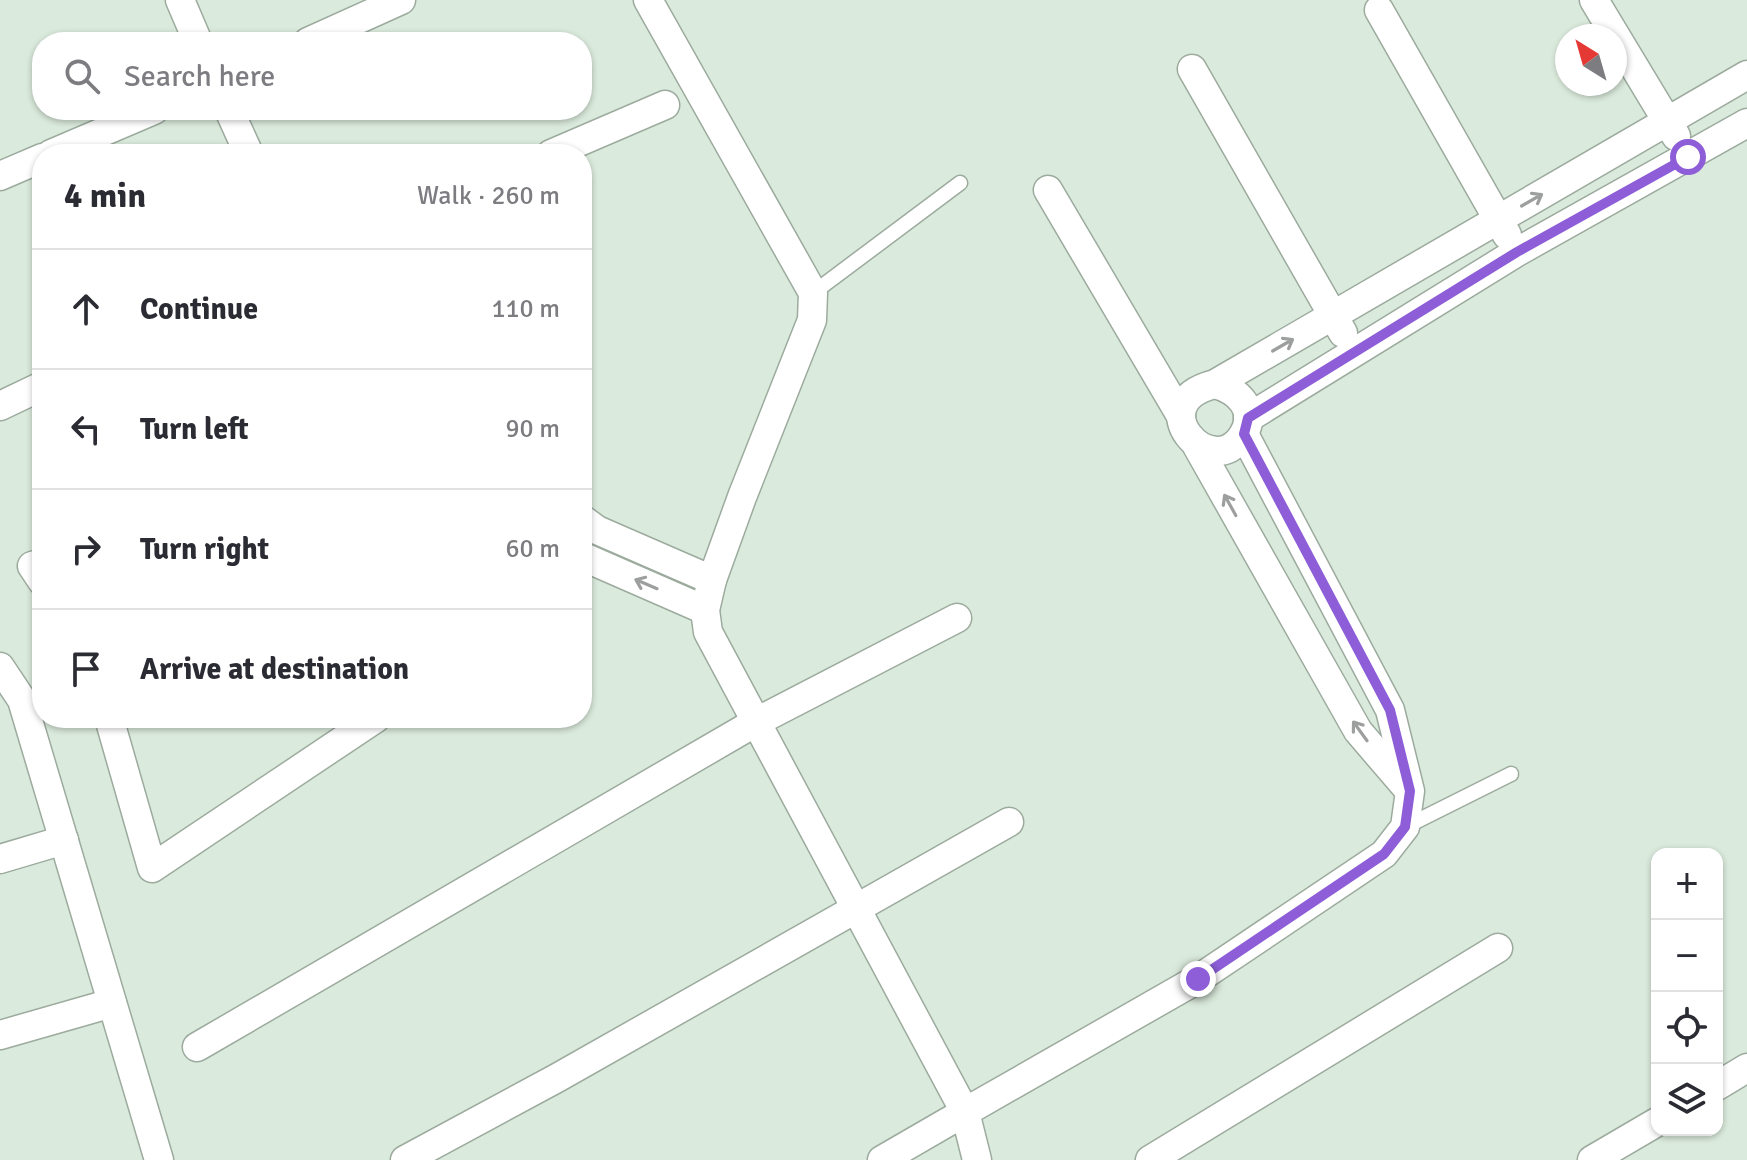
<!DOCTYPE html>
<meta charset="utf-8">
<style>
:root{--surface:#fff;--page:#f7f7f7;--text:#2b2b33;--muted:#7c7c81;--line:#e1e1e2}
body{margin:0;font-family:Signika,sans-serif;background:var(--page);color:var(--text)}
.controls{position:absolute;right:24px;bottom:24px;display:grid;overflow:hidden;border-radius:16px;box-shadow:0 2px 6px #0004}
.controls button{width:72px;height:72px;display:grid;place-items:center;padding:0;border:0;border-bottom:2px solid var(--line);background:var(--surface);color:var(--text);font:40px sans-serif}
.compass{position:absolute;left:1555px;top:24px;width:72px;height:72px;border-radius:50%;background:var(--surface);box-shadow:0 2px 6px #0004;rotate:323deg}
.stop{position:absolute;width:24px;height:24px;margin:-18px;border:6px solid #8d5ed8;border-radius:50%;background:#fff}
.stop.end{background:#8d5ed8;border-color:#fff;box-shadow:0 2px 8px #0008}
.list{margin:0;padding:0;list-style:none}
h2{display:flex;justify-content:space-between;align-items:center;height:104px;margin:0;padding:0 32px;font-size:34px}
h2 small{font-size:26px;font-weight:400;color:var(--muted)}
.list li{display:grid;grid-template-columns:52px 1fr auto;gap:24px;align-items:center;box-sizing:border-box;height:120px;padding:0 32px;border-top:2px solid var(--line)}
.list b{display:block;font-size:30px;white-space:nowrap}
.list em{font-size:26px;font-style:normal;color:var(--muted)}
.icon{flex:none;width:44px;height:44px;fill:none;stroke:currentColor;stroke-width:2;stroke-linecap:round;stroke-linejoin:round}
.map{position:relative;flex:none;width:1747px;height:1160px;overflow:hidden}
.search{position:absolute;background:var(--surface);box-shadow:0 2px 6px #0004;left:32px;top:32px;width:560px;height:88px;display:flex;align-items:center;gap:20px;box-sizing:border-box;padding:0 28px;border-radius:32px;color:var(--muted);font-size:30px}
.panel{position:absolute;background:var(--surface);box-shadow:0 2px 6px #0004;left:32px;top:144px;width:560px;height:584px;border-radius:32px}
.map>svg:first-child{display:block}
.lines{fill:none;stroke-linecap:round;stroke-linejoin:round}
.lane-casing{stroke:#9cab9e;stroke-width:17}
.street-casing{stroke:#9cab9e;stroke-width:31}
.lane{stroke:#fff;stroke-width:14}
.street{stroke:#fff;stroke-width:28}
.oneway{stroke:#9d9f9e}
.route{stroke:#8d5ed8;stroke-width:10}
</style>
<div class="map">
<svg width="1747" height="1160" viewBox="0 0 1747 1160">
<rect width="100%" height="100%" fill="#daeadc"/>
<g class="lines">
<g class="lane-casing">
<g id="lane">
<polyline points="813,293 960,183"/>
<polyline points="1405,827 1511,774"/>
</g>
</g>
<g class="street-casing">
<g id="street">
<polyline points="180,0 198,42"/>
<polyline points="648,0 813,293 812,320 742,497 712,580 705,610 708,632 965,1112 1198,979 1384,854 1405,827 1410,791 1390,710 1244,434"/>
<polyline points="1594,0 1676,136"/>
<polyline points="1379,10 1507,235"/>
<polyline points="308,42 401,0"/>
<polyline points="1192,69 1343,333"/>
<polyline points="229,110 249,154"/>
<polyline points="51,154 154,110"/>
<polyline points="551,154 665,105"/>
<polyline points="0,176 42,158"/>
<polyline points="1048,190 1181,416"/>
<path d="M 1215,384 C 1237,390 1259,409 1243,435 C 1212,485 1138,403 1215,384 L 1747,75"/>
<polyline points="0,406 42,386"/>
<polyline points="1248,418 1517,252 1747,123"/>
<polyline points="1197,446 1358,731 1406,787"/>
<polyline points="582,519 597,530 712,580"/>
<polyline points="586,558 705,610"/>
<polyline points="42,563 32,566 42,581"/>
<polyline points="0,667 22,700 159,1160"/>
<polyline points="109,718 152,868 376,718"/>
<polyline points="0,859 64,840"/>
<polyline points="0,1035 112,1003"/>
<polyline points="197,1047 756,722 957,618"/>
<polyline points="1717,1086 1747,1068"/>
<polyline points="405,1160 557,1078 1009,822"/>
<polyline points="882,1160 965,1112 977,1160"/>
<polyline points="1150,1160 1498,948"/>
<polyline points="1592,1160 1657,1122"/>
</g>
</g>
<use href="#lane" class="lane"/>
<use href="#street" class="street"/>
</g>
<defs><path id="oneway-shaft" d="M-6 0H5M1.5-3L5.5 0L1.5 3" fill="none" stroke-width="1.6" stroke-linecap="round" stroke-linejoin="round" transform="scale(2)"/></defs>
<g class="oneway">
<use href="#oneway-shaft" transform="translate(1532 200) rotate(-30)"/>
<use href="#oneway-shaft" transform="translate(1283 345) rotate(-30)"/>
<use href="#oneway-shaft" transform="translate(1230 505) rotate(-119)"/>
<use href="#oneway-shaft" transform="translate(646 584) rotate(-157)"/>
<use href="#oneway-shaft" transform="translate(1360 731) rotate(-126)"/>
</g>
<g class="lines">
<polyline class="route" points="1198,979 1384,854 1405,827 1410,791 1390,710 1244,434 1248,418 1517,252 1688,157"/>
</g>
</svg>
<div class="controls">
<button>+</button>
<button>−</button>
<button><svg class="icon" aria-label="locate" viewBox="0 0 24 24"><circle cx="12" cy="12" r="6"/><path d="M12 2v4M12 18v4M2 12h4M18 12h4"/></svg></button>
<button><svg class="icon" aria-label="layers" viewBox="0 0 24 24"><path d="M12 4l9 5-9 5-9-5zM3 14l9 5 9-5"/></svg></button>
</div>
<svg class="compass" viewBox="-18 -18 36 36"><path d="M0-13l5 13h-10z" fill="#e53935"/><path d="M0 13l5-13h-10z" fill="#7c7c81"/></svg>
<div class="stop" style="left:1688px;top:157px"></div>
<div class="stop end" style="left:1198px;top:979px"></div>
<div class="search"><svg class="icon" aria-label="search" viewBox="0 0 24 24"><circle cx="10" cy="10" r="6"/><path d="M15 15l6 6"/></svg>Search here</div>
<section class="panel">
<h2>4 min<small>Walk · 260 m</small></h2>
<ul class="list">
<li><svg class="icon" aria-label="ahead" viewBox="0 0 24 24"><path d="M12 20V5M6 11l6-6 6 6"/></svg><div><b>Continue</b></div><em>110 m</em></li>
<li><svg class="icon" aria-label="left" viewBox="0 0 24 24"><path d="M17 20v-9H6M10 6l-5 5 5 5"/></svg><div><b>Turn left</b></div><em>90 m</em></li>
<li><svg class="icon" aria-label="right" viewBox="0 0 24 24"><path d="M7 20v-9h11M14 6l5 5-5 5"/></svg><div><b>Turn right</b></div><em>60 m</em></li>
<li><svg class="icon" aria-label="arrive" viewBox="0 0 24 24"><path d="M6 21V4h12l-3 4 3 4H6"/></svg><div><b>Arrive at destination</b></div></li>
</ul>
</section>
</div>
